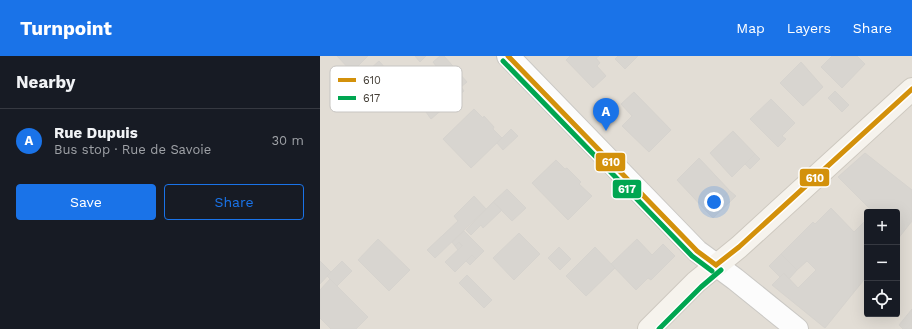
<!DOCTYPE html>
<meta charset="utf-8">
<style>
:root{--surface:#171b24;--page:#242831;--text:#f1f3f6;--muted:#9ea1a6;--line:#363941;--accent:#1a73e8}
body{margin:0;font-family:"Work Sans",sans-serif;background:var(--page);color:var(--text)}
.controls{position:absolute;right:12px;bottom:12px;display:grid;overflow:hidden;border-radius:4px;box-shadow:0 4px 16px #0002}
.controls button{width:36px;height:36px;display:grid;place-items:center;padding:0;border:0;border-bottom:1px solid var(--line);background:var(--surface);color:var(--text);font:20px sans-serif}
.you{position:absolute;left:394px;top:146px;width:14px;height:14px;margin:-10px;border:3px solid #fff;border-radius:50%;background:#1a73e8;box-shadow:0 0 0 6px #1a73e833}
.badge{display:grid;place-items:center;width:26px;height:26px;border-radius:50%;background:var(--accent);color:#fff;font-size:13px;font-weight:700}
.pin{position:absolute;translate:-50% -33px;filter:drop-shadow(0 1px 2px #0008)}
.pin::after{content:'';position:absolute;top:21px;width:14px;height:12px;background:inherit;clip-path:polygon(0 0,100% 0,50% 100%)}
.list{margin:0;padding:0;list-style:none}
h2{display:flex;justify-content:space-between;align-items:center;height:52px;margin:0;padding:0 16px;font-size:17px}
h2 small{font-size:13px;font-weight:400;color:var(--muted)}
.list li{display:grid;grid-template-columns:26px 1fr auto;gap:12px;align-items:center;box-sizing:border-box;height:64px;padding:0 16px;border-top:1px solid var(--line)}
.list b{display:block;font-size:15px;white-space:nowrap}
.list p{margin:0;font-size:13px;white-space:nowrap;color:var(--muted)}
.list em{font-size:13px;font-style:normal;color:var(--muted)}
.actions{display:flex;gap:8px;padding:12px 16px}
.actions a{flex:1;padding:9px 0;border:1px solid var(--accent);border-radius:4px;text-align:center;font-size:14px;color:var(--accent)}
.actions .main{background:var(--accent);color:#fff}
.icon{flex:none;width:22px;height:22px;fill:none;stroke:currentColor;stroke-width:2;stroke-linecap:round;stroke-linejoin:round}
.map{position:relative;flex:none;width:592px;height:273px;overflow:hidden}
header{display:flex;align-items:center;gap:24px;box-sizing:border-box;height:56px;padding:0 20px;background:var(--accent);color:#fff}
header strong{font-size:19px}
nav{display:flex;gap:22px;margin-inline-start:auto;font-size:14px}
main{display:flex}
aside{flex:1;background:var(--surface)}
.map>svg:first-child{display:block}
.residential{fill:#e2ddd5;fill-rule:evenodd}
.building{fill:#d8d5d0;stroke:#d6d3ce}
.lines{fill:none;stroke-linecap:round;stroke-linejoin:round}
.street-casing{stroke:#cac8c4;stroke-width:24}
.secondary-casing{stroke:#cdc8bf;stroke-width:24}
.street{stroke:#fcfcfc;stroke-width:22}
.secondary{stroke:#f6f3ed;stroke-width:22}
.bus-1-casing{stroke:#fff;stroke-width:8}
.bus-2-casing{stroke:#fff;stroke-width:8}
.bus-1{stroke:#d3910b;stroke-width:5}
.bus-2{stroke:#00a651;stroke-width:5}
.key{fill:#fff;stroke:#c7c5c2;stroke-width:1}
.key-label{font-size:11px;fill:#433d35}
.line-badge{stroke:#fff;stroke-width:1.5}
.badge-label{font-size:11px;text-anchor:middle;font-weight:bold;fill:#fff}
</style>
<header>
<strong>Turnpoint</strong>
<nav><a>Map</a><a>Layers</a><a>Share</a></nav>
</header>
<main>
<aside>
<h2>Nearby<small></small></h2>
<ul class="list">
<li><span class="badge">A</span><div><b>Rue Dupuis</b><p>Bus stop · Rue de Savoie</p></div><em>30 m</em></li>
</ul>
<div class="actions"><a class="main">Save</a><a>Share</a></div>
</aside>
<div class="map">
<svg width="592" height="273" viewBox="0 0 592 273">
<rect width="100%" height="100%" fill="#eeece8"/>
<path class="residential" d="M 0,0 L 592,0 L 592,273 L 0,273 ZM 547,156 L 577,156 L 577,258 L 547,258 Z"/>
<g class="building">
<polygon points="17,0 48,0 32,16"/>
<polygon points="95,0 106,0 100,6"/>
<polygon points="120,0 124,0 147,26 141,31 144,35 111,63 106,56 110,53 96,36 120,15 113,6"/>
<polygon points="250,0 279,0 276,2 280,7 277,10 286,20 273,32 246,4"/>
<polygon points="298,0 318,0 305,13 295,3"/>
<polygon points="512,0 537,0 545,8 522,32 501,11"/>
<polygon points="59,5 67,14 30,50 20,40"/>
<polygon points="481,6 503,31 483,50 460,27"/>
<polygon points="515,35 529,49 522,56 508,42"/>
<polygon points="314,36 351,74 329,96 302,70 312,60 301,48"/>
<polygon points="451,43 475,67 462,80 466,83 458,91 430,63"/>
<polygon points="154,53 163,62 164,60 174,71 173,73 182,82 151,112 123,83"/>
<polygon points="191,73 198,80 183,94 177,87"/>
<polygon points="413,75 435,98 412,121 390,97"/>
<polygon points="545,97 592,134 592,165 577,184 577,156 553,156 518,121"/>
<polygon points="435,98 440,103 430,113 425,108"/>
<polygon points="379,102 410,135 387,156 357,124"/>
<polygon points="236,104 245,113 247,112 261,126 259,128 272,140 248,164 212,127"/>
<polygon points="187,133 206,152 192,165 173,146"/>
<polygon points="410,135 416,140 393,162 387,156"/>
<polygon points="154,140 166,153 115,202 107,194 138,165 134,160"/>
<polygon points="173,146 182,154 163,172 161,169 151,179 146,174"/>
<polygon points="511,152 534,176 547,163 547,220 505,272 452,229 464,217 478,232 496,214 487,205 477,214 461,198 493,166 495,168"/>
<polygon points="144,175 164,195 156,203 152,199 135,216 125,206 142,190 139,186 135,190 132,186"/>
<polygon points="199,177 220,198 194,224 173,202"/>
<polygon points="58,183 90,214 69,235 38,204"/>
<polygon points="317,183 332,199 343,188 355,200 331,224 328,222 316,234 291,208"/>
<polygon points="139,186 142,190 138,194 135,190"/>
<polygon points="239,191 251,203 240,214 228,202"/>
<polygon points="275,191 295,212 266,240 246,220"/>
<polygon points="461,198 477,214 469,223 464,217 460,221 449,210"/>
<polygon points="152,199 156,203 150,209 146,205"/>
<polygon points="0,205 11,216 0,228"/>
<polygon points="22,205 32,215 17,230 7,220"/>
<polygon points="147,219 172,244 164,252 139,227"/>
<polygon points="10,223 48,261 36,273 11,273 0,262 0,234"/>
<polygon points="592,253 592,273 583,273 579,269"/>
</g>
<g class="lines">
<g class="street-casing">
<polyline id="street" points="188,0 377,195 415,223 477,273"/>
</g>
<g class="secondary-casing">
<polyline id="secondary" points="329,273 376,226 419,191 592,33"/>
</g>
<use href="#street" class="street"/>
<use href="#secondary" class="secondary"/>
<g class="bus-1-casing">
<g id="bus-1">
<polyline points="188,0 377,195 396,209"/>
<polyline points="396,209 419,191 592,33"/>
</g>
</g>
<g class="bus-2-casing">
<g id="bus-2">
<polyline points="183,5 372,200 392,215"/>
<polyline points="339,273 381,231 401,214"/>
</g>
</g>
<use href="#bus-1" class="bus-1"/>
<use href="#bus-2" class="bus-2"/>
</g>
<rect x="10" y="10" width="132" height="46" rx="6" class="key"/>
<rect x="18" y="22" width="18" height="4" fill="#d3910b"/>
<rect x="18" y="40" width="18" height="4" fill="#00a651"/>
<g class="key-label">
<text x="43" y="28">610</text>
<text x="43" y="46">617</text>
</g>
<g class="line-badge">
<rect x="275" y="96" width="31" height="20" rx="4" fill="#d3910b"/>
<rect x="479" y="112" width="31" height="19" rx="4" fill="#d3910b"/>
<rect x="292" y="123" width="30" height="20" rx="4" fill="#00a651"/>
</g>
<g class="badge-label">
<text x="291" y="110">610</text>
<text x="495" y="126">610</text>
<text x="307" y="137">617</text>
</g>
</svg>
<div class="controls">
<button>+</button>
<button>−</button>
<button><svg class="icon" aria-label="locate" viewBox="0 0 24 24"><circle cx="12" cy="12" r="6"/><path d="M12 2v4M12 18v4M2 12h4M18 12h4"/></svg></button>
</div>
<div class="you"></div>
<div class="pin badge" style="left:286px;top:75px">A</div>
</div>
</main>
